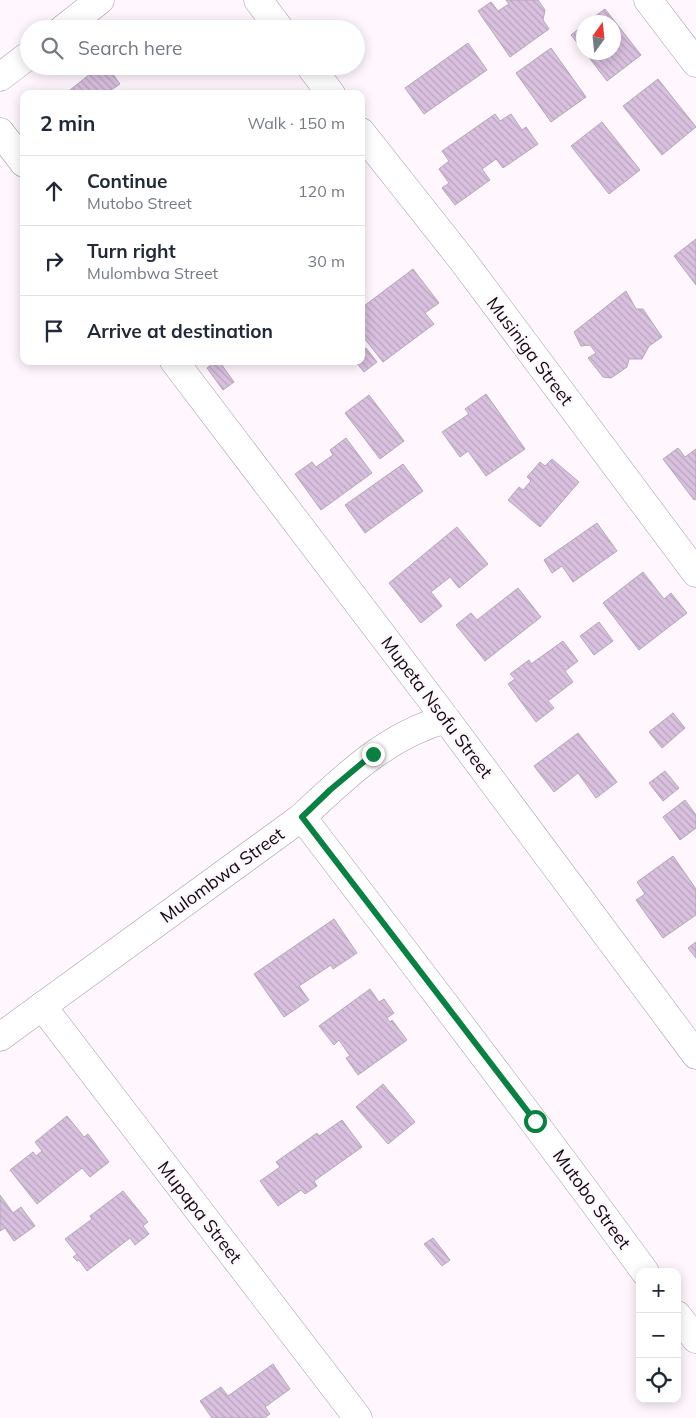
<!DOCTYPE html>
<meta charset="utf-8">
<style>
:root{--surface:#fff;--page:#f6f6f7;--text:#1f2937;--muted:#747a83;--line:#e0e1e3}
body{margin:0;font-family:Mulish,sans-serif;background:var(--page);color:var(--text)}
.controls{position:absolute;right:15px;bottom:15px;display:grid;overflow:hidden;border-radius:10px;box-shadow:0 2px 12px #0003}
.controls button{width:45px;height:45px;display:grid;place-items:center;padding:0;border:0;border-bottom:1px solid var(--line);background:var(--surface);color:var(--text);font:25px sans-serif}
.compass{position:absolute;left:576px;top:15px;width:45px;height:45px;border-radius:50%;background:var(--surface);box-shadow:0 2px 12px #0003;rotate:15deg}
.stop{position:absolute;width:15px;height:15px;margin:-11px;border:4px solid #0b8043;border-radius:50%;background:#fff}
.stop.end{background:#0b8043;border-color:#fff;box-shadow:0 1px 5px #0008}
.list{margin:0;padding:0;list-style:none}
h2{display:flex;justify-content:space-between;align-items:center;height:65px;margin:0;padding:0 20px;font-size:21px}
h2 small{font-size:16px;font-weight:400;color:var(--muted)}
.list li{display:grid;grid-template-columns:32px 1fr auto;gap:15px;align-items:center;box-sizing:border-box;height:70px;padding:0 20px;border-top:1px solid var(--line)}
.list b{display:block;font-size:19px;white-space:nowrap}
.list p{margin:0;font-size:16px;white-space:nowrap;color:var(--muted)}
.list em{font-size:16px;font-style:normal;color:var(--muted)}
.icon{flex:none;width:28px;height:28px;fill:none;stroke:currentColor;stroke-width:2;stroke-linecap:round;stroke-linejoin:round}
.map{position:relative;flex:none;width:696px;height:1418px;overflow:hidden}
.search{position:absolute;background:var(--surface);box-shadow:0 2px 12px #0003;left:20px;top:20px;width:345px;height:55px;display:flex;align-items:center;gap:12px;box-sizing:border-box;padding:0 18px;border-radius:28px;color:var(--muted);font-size:19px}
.panel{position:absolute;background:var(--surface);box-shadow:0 2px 12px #0003;left:20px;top:90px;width:345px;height:275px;border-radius:10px}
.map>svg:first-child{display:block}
.building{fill:url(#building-back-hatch);stroke:#b4a9b6}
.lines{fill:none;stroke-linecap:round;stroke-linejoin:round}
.minor-casing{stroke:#a79aa6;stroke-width:29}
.minor{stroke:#fff;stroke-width:28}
.route{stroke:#0b8043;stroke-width:6}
.labels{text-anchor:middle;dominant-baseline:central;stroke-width:4.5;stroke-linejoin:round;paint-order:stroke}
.street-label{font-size:18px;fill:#100b10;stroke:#fff6fe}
</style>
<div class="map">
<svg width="696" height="1418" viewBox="0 0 696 1418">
<defs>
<pattern id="building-back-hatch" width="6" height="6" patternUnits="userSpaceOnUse" patternTransform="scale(1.25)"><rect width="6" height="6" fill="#d9c0df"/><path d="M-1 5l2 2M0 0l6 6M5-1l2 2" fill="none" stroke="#b9a4be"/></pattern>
</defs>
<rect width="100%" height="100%" fill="#fff6fe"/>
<g class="building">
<polygon points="506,0 538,0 545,10 543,20 549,29 510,57 478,11 491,2 498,11 509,4"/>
<polygon points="605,9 641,55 607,81 585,52 614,52 614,22 587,22"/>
<polygon points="584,25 584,51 571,35"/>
<polygon points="468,43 487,70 424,114 405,88"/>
<polygon points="551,48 586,97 551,122 516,73"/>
<polygon points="100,66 107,66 120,84 108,92 110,94 65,94"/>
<polygon points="658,79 696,127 662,155 623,106"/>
<polygon points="495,114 500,121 511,114 522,130 526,127 538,144 503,168 496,159 482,169 490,180 455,205 442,188 449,183 439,169 449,161 442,151"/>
<polygon points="602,122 640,170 609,194 571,146"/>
<polygon points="696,239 696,285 674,256"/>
<polygon points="413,269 439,303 425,313 434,324 383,362 361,334 361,302 364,306"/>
<polygon points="626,291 636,309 643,309 662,337 649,346 642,359 629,359 627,367 611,378 603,377 588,358 596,353 590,345 581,346 574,332"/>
<polygon points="366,348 377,362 364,372 355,361 361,361 361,352"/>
<polygon points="216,361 219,361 234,382 223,390 207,368"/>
<polygon points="486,394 525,449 486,476 468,451 460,457 442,432 469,414 465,409"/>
<polygon points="369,395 404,441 380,459 345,413"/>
<polygon points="346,438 372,473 321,510 295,474 312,462 316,467 333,455 330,450"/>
<polygon points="678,448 685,457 696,449 696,499 694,500 663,459"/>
<polygon points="552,459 579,482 540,527 508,500 519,487 523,490 531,481 527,477 540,462 545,466"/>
<polygon points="403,464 423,491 365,533 345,505"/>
<polygon points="597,523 617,551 573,582 562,566 552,573 544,560"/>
<polygon points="457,527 488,564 459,588 450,577 431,592 442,606 421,623 389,583"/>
<polygon points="643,572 664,599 671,593 687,613 639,650 603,603"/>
<polygon points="518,588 541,617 485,661 456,625 471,613 477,620"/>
<polygon points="599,622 613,641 594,655 580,636"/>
<polygon points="563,641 578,661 565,671 573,682 548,701 554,708 536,722 508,684 515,679 510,674 529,660 531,664"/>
<polygon points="673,713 685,728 662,748 649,732"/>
<polygon points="578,733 617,782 596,798 578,773 554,792 534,766"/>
<polygon points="665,771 679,788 663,801 649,783"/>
<polygon points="685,800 696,815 696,828 680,840 663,817"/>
<polygon points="673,856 696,889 696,915 663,938 636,900 645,894 637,882"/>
<polygon points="334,919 357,953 333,969 331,965 299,986 309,1000 284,1017 254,974"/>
<polygon points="696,942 696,958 688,948"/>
<polygon points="370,989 379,1002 384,999 394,1013 387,1018 390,1022 392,1020 407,1040 358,1075 346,1058 350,1056 339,1040 334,1045 319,1026"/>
<polygon points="383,1084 415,1122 388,1144 356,1107"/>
<polygon points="67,1116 84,1137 88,1134 109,1162 90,1177 82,1168 37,1204 10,1170 33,1152 36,1156 42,1151 35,1142"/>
<polygon points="342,1120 362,1147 314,1181 317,1186 305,1194 301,1190 278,1206 260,1181 280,1167 276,1162 317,1133 319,1136"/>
<polygon points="123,1191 148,1222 143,1226 149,1234 135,1245 130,1238 87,1271 79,1260 77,1261 73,1257 77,1254 65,1239 92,1219 90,1216"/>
<polygon points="0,1195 13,1213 21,1207 35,1226 14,1241 5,1228 0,1231"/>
<polygon points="433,1238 450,1260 442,1266 424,1244"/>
<polygon points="273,1364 290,1389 265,1407 270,1414 264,1418 212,1418 200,1401 221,1387 228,1396"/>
</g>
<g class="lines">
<g class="minor-casing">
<g id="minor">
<polyline points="258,0 280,29"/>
<polyline points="648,0 696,63"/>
<polyline points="63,29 100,0"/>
<polyline points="310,66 331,94"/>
<polyline points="0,77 29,55"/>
<polyline points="0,132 24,163"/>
<polyline points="361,132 463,261 696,573"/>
<polyline points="174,361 446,719 696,1055"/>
<path d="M 302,817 C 417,968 533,1118 645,1272"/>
<polyline points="42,1006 358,1418"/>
<path d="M 0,1037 L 302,817 C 345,776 388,735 446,719"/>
<polyline points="677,1315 696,1339"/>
</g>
</g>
<use href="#minor" class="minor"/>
</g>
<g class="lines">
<polyline class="route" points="373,754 330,790 302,817 535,1121"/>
</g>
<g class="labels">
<g class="street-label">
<text transform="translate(530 351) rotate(53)">Musiniga Street</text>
<text transform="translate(437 707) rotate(53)">Mupeta Nsofu Street</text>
<text transform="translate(222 875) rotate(-36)">Mulombwa Street</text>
<text transform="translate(592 1199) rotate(54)">Mutobo Street</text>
<text transform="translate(200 1212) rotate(52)">Mupapa Street</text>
</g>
</g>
</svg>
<div class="controls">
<button>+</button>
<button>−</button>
<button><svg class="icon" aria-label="locate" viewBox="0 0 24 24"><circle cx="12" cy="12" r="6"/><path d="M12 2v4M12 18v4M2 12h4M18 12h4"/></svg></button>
</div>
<svg class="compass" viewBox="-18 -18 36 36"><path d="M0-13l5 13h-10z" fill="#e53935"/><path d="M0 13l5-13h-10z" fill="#747a83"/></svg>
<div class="stop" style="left:535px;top:1121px"></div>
<div class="stop end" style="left:373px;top:754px"></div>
<div class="search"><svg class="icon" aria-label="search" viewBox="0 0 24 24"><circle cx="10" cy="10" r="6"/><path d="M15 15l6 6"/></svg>Search here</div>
<section class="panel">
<h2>2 min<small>Walk · 150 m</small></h2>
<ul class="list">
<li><svg class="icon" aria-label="ahead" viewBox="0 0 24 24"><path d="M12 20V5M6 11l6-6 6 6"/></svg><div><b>Continue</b><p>Mutobo Street</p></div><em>120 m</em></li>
<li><svg class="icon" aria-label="right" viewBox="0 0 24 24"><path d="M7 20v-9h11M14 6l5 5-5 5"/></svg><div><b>Turn right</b><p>Mulombwa Street</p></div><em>30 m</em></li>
<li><svg class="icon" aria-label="arrive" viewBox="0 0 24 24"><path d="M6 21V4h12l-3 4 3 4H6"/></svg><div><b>Arrive at destination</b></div></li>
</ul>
</section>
</div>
